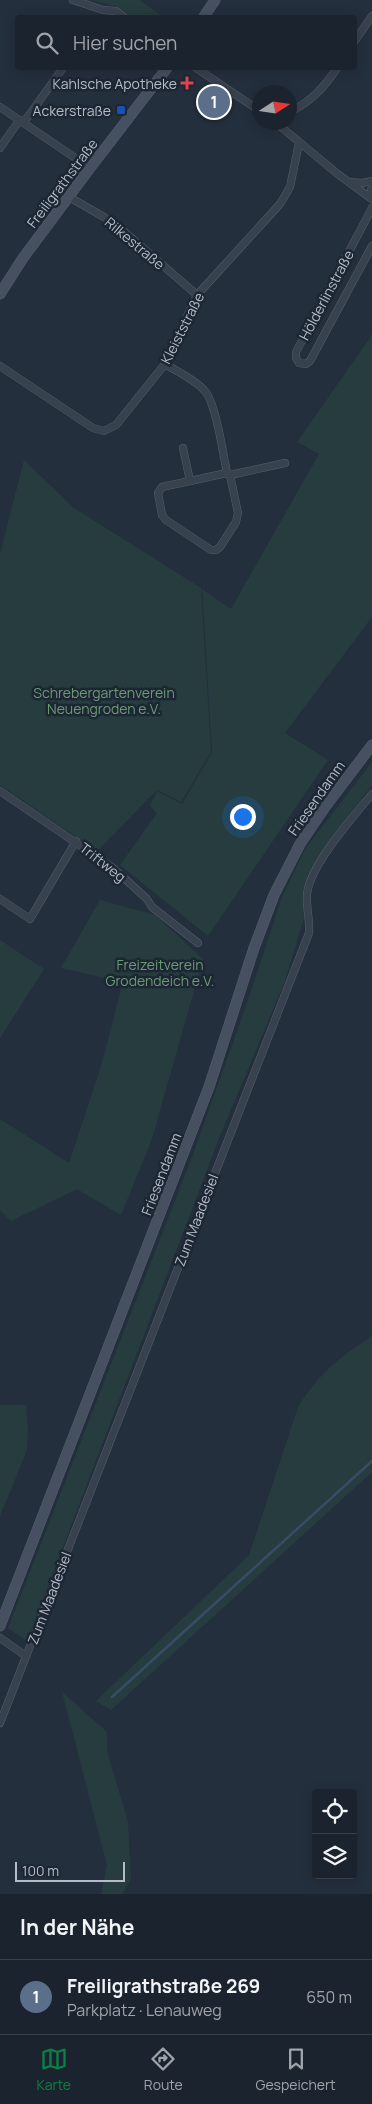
<!DOCTYPE html>
<html lang="de">
<meta charset="utf-8">
<style>
:root{--surface:#1b232e;--page:#282f3a;--text:#f1f3f6;--muted:#a0a4aa;--line:#39404a;--accent:#0b8043}
body{margin:0;font-family:Manrope,sans-serif;background:var(--page);color:var(--text)}
.controls{position:absolute;right:15px;bottom:15px;display:grid;overflow:hidden;border-radius:5px;box-shadow:0 2px 12px #0003}
.controls button{width:45px;height:45px;display:grid;place-items:center;padding:0;border:0;border-bottom:1px solid var(--line);background:var(--surface);color:var(--text);font:25px sans-serif}
.compass{position:absolute;left:252px;top:85px;width:45px;height:45px;border-radius:50%;background:var(--surface);box-shadow:0 2px 12px #0003;rotate:78deg}
.scale{position:absolute;left:15px;bottom:12px;width:110px;box-sizing:border-box;padding-left:5px;border:2px solid #b4bcc9;border-top:0;font-size:14px;line-height:18px;white-space:nowrap;color:#b4bcc9;-webkit-text-stroke:4px #1d2633;paint-order:stroke}
.you{position:absolute;left:242px;top:816px;width:18px;height:18px;margin:-12px;border:4px solid #fff;border-radius:50%;background:#1a73e8;box-shadow:0 0 0 8px #1a73e833}
.badge{display:grid;place-items:center;width:32px;height:32px;border-radius:50%;background:var(--accent);color:#fff;font-size:16px;font-weight:700}
.pin{position:absolute;translate:-50% -50%;border:2px solid #fff;box-shadow:0 1px 5px #0006}
.list{margin:0;padding:0;list-style:none}
h2{display:flex;justify-content:space-between;align-items:center;height:65px;margin:0;padding:0 20px;font-size:21px}
h2 small{font-size:16px;font-weight:400;color:var(--muted)}
.list li{display:grid;grid-template-columns:32px 1fr auto;gap:15px;align-items:center;box-sizing:border-box;height:75px;padding:0 20px;border-top:1px solid var(--line)}
.list b{display:block;font-size:19px;white-space:nowrap}
.list p{margin:0;font-size:16px;white-space:nowrap;color:var(--muted)}
.list em{font-size:16px;font-style:normal;color:var(--muted)}
.icon{flex:none;width:28px;height:28px;fill:none;stroke:currentColor;stroke-width:2;stroke-linecap:round;stroke-linejoin:round}
.map{position:relative;flex:none;width:372px;height:1894px;overflow:hidden}
.search{position:absolute;background:var(--surface);box-shadow:0 2px 12px #0003;left:15px;right:15px;top:15px;height:55px;display:flex;align-items:center;gap:12px;box-sizing:border-box;padding:0 18px;border-radius:5px;color:var(--muted);font-size:19px}
.sheet{height:140px;background:var(--surface)}
nav{display:flex;justify-content:space-around;align-items:center;box-sizing:border-box;height:70px;border-top:1px solid var(--line);background:var(--surface);font-size:14px;color:var(--muted)}
nav a{display:grid;justify-items:center;gap:2px}
nav .on{color:var(--accent)}
.map>svg:first-child{display:block}
.green{fill:#263c3f}
.lines{fill:none;stroke-linecap:round;stroke-linejoin:round}
.stream{stroke:#394c67;stroke-width:2.5}
.street-casing{stroke:#565f6c;stroke-width:8}
.secondary-casing{stroke:#565f6c;stroke-width:11}
.street{stroke:#38414e;stroke-width:7}
.secondary{stroke:#465061;stroke-width:10}
.health-dot{fill:#e0444e;stroke:#1d2633;stroke-width:2}
.transit-dot{fill:#1a4fb4;stroke:#1d2633;stroke-width:2}
.labels{text-anchor:middle;dominant-baseline:central;stroke-width:5;stroke-linejoin:round;paint-order:stroke}
.poi-label{font-size:14px;fill:#b4bcc9;stroke:#1d2633;text-anchor:end}
.street-label{font-size:14px;fill:#b4bcc9;stroke:#1d2633}
.park-label{font-size:14px;fill:#6b9a76;stroke:#1d2633}
</style>
<div class="map">
<svg width="372" height="1894" viewBox="0 0 372 1894">
<rect width="100%" height="100%" fill="#242f3e"/>
<g class="green">
<polygon points="91,0 140,0 161,16 168,17 132,17 115,6"/>
<polygon points="372,335 372,617 285,733 328,760 208,936 120,865 157,813 150,806 157,791 182,804 212,752 202,589 231,609 319,454 297,442"/>
<polygon points="24,460 74,508 201,588 211,752 181,802 157,790 97,851 0,785 0,554"/>
<polygon points="372,762 372,785 316,860 303,891 304,918 285,981 220,1136 27,1641 8,1628 192,1157 246,1006 282,897 305,849"/>
<polygon points="100,900 155,915 203,959 152,1139 121,1215 77,1189 11,1221 0,1210 0,1119 69,1163 102,1063 123,982 61,968"/>
<polygon points="0,940 44,969 0,1038"/>
<path d="M 372,1336 L 372,1472 L 111,1710 L 96,1701 L 249,1555 L 298,1407 C 319,1373 339,1358 372,1336 Z"/>
<polygon points="0,1405 22,1405 26,1406 28,1428 27,1450 0,1516"/>
<polygon points="62,1692 107,1732 107,1751 128,1822 131,1879 122,1894 101,1894 107,1865"/>
</g>
<g class="lines">
<polyline class="stream" points="112,1697 372,1461"/>
<g class="street-casing">
<g id="street">
<polyline points="73,0 103,10 116,11 125,18"/>
<polyline points="354,42 372,16"/>
<polyline points="196,68 260,111"/>
<polyline points="0,107 90,168"/>
<path d="M 290,112 C 311,101 324,88 337,68"/>
<polyline points="275,122 339,175 372,199"/>
<polyline points="0,148 16,125 27,118 63,68"/>
<polyline points="350,182 362,183 372,181"/>
<polyline points="69,197 104,217 120,228 197,295"/>
<polyline points="370,197 372,186"/>
<polyline points="372,208 296,352 296,358 299,363 306,364 310,361 372,246"/>
<path d="M 165,364 C 178,372 194,379 204,390 C 216,402 223,454 227,473 L 162,487 L 158,493 L 162,515 L 166,520 L 211,550 L 216,550 L 220,547 L 236,522 L 238,513 L 230,475 L 227,473"/>
<polyline points="0,366 93,428 104,431 116,425 165,364 197,295 280,204 290,187 299,143"/>
<polyline points="183,448 190,481"/>
<polyline points="230,475 285,463"/>
<polyline points="0,791 113,868 147,899 152,907 198,943"/>
<polyline points="0,899 30,919 76,841"/>
<polyline points="0,1638 26,1656"/>
<path d="M 0,1723 L 309,933 C 310,920 306,907 307,894 C 310,865 353,817 372,794"/>
</g>
</g>
<g class="secondary-casing">
<g id="secondary">
<polyline points="203,18 215,0"/>
<polyline points="0,294 23,258 90,168 167,68"/>
<polyline points="0,1626 209,1087 254,948 274,895 300,844 325,807 372,745"/>
</g>
</g>
<use href="#street" class="street"/>
<use href="#secondary" class="secondary"/>
</g>
<path class="health-dot" d="M184.5 75.5h5v5h5v5h-5v5h-5v-5h-5v-5h5z"/>
<rect class="transit-dot" x="116" y="105" width="10" height="10" rx="2.5"/>
<g class="labels">
<g class="poi-label">
<text x="177" y="83">Kahlsche Apotheke</text>
<text x="111" y="110">Ackerstraße</text>
</g>
<g class="street-label">
<text transform="translate(62 183) rotate(-53)">Freiligrathstraße</text>
<text transform="translate(135 243) rotate(40)">Rilkestraße</text>
<text transform="translate(326 295) rotate(-62)">Hölderlinstraße</text>
<text transform="translate(182 328) rotate(-63)">Kleiststraße</text>
<text transform="translate(316 798) rotate(-55)">Friesendamm</text>
<text transform="translate(103 862) rotate(38)">Triftweg</text>
<text transform="translate(161 1174) rotate(-69)">Friesendamm</text>
<text transform="translate(196 1220) rotate(-69)">Zum Maadesiel</text>
<text transform="translate(49 1598) rotate(-69)">Zum Maadesiel</text>
</g>
<g class="park-label">
<text x="104" y="692">Schrebergartenverein<tspan x="104" dy="16">Neuengroden e.V.</tspan></text>
<text x="160" y="964">Freizeitverein<tspan x="160" dy="16">Grodendeich e.V.</tspan></text>
</g>
</g>
</svg>
<div class="controls">
<button><svg class="icon" aria-label="locate" viewBox="0 0 24 24"><circle cx="12" cy="12" r="6"/><path d="M12 2v4M12 18v4M2 12h4M18 12h4"/></svg></button>
<button><svg class="icon" aria-label="layers" viewBox="0 0 24 24"><path d="M12 4l9 5-9 5-9-5zM3 14l9 5 9-5"/></svg></button>
</div>
<svg class="compass" viewBox="-18 -18 36 36"><path d="M0-13l5 13h-10z" fill="#e53935"/><path d="M0 13l5-13h-10z" fill="#a0a4aa"/></svg>
<div class="scale">100 m</div>
<div class="you"></div>
<div class="pin badge" style="left:214px;top:102px;background:#5c6f8a">1</div>
<div class="search"><svg class="icon" aria-label="search" viewBox="0 0 24 24"><circle cx="10" cy="10" r="6"/><path d="M15 15l6 6"/></svg>Hier suchen</div>
</div>
<section class="sheet">
<h2>In der Nähe<small></small></h2>
<ul class="list">
<li><span class="badge" style="background:#5c6f8a">1</span><div><b>Freiligrathstraße 269</b><p>Parkplatz · Lenauweg</p></div><em>650 m</em></li>
</ul>
</section>
<nav>
<a class="on"><svg class="icon" aria-label="map" viewBox="0 0 24 24"><path d="M3 6l6-2 6 2 6-2v14l-6 2-6-2-6 2zM9 4v14M15 6v14"/></svg>Karte</a>
<a><svg class="icon" aria-label="directions" viewBox="0 0 24 24"><path d="M12 3l9 9-9 9-9-9zM9 14v-3h6M13 9l2 2-2 2"/></svg>Route</a>
<a><svg class="icon" aria-label="saved" viewBox="0 0 24 24"><path d="M7 4h10v16l-5-4-5 4z"/></svg>Gespeichert</a>
</nav>
